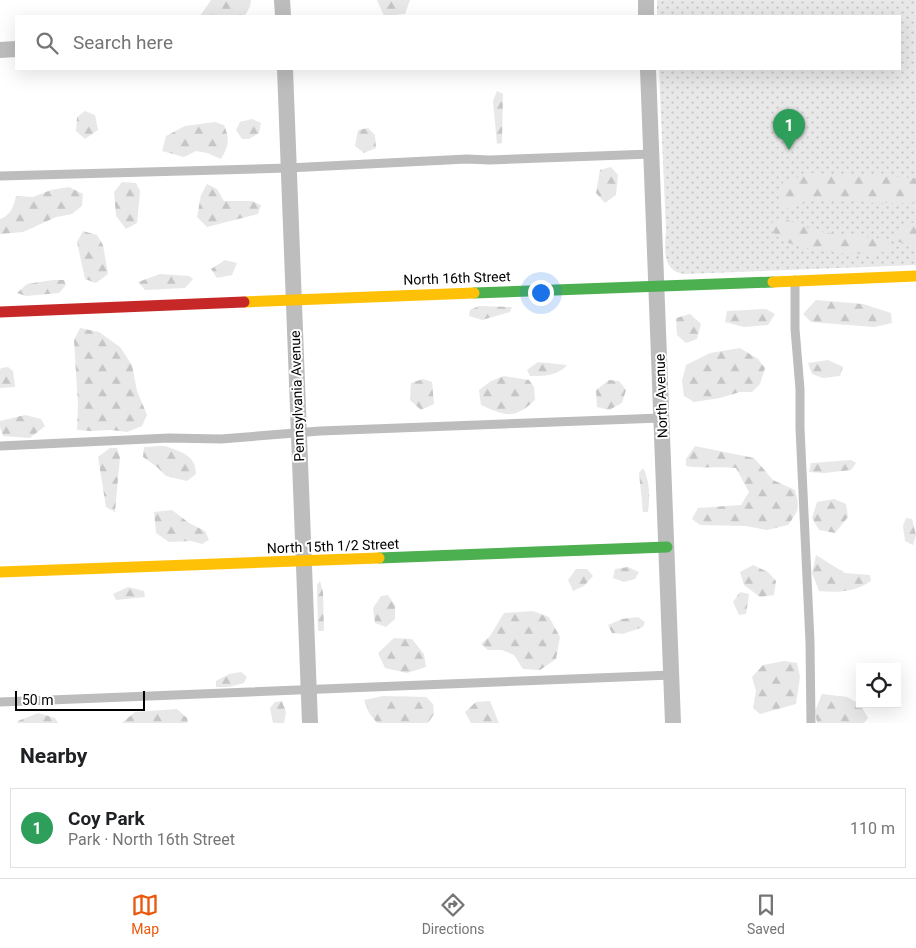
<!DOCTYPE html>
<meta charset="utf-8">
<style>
:root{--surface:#fff;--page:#f6f6f6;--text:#202124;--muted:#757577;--line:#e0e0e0;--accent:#ea580c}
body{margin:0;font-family:Roboto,sans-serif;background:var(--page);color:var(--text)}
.controls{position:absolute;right:15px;bottom:15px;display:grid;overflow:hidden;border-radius:0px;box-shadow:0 5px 20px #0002}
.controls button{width:45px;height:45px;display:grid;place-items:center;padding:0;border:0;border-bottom:1px solid var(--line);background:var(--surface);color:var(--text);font:25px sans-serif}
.scale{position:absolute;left:15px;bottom:12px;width:130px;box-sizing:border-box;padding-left:5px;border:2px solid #000;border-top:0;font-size:14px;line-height:18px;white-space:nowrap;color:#000;-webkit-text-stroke:4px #fff;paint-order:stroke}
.you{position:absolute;left:540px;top:292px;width:18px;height:18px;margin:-12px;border:4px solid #fff;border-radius:50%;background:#1a73e8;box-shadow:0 0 0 8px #1a73e833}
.badge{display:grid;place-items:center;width:32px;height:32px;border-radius:50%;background:var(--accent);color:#fff;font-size:16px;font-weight:700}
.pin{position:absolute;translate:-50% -41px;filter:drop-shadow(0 1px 2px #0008)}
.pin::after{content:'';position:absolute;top:26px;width:18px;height:15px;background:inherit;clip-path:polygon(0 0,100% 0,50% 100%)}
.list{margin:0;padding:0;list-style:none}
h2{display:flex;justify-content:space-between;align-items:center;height:65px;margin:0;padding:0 20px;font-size:21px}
h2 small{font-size:16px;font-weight:400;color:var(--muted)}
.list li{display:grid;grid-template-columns:32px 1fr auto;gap:15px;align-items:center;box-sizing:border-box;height:80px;margin:0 10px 10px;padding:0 10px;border:1px solid var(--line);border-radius:0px}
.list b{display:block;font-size:19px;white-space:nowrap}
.list p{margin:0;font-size:16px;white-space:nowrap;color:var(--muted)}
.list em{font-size:16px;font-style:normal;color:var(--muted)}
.icon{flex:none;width:28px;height:28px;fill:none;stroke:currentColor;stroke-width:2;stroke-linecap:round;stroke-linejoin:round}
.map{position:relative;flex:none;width:916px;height:723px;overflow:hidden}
.search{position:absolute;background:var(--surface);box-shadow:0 5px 20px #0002;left:15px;right:15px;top:15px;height:55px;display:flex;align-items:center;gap:12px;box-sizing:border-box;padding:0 18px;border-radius:0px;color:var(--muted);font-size:19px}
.sheet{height:155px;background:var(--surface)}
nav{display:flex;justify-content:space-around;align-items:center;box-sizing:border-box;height:70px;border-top:1px solid var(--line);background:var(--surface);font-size:14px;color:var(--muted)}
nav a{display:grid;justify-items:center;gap:2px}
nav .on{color:var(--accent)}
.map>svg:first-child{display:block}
.grass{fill:url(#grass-dots)}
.forest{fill:url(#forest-firs)}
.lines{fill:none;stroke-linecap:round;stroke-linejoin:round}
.lane{stroke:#bdbdbd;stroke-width:9}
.street{stroke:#bdbdbd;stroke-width:16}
.fast{stroke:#4caf50;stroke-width:11}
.slow{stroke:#ffc107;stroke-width:11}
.jam{stroke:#c62828;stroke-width:11}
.labels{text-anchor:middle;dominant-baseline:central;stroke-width:4;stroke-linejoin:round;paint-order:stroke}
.street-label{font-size:14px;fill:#000;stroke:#fff}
</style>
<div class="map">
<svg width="916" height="723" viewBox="0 0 916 723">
<defs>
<pattern id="grass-dots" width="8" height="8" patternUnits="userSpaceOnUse" patternTransform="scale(1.25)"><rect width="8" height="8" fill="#e8e8e8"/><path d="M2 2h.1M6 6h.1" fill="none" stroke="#c5c5c5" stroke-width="1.8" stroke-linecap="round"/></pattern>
<pattern id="forest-firs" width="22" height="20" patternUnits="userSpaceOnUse" patternTransform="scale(1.25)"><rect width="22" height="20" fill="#e8e8e8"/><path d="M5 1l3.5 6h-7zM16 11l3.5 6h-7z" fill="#c5c5c5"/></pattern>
</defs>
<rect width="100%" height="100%" fill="#fff"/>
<path class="grass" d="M 657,0 L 916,0 L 916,265 L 684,274 C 661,271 665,247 666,230 L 659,69 L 900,69 L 900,16 L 657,16 Z"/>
<g class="forest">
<polygon points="211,0 251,0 250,6 245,16 200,16"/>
<polygon points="377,0 410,0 405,14 384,16"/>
<polygon points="497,91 503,94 502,143 497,144 493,101"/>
<polygon points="85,111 95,115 98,130 85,139 76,131 77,117"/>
<polygon points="252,119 261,123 259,133 249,139 242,139 236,130 240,122"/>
<path d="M 215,122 L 224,125 C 230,140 229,145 221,159 L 207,153 L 196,151 L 184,157 L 162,151 L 166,136 L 185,126 Z"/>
<polygon points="368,128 375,135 376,148 364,153 355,146 358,130"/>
<polygon points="611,167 618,175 616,195 605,203 596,193 600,170"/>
<polygon points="812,173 916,178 916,203 875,203 839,199 812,200 790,209 779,205 783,182"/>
<polygon points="122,182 136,183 140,191 137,223 126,229 116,216 114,192"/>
<polygon points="207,184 217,189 224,201 252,201 261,205 258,214 207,227 197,217 201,195"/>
<path d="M 69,187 L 83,194 L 82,206 L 72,214 L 56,217 L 23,232 L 0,234 L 0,219 C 11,215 14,206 16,196 L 33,197 L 51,190 Z"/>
<path d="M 780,217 L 805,227 L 826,233 L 884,239 L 894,246 C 889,248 884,252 880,253 C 860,256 787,251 775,234 C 773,232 773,226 772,223 Z"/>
<polygon points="914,222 916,222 916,244 898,242 894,235"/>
<polygon points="83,231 97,235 103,245 108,274 96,283 85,279 77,242"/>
<polygon points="225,260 237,263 232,275 217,278 211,269"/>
<polygon points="160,274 189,276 193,279 185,288 145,290 138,282"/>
<polygon points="53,280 64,280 66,285 59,293 26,296 17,293 27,284"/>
<polygon points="816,300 863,304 891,313 892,323 874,327 811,322 803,314"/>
<polygon points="479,306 512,307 510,312 482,320 469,316 470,310"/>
<polygon points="766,309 775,314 768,325 744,327 725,322 727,311"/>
<polygon points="690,314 701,324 697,339 686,343 677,335 676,318"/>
<polygon points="80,328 99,332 120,347 132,365 137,391 147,415 142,426 127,432 111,430 91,431 77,430 78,405 74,340"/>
<polygon points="740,348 758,359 765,368 760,384 752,392 740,392 720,398 694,402 684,396 682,381 686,365 710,353"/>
<polygon points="828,360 843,367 840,376 823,378 812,374 808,363"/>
<path d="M 538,362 L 567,365 C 558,376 543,376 530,376 L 527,370 Z"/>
<polygon points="8,367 13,371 15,387 0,388 0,370 1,368"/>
<path d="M 504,376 L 529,380 L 534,387 L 535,400 C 514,420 506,416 481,405 L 479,390 L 491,381 Z"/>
<polygon points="423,379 432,382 434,404 421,410 410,400 411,383"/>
<polygon points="609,380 619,381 626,390 622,403 609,410 597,407 596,390"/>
<polygon points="25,415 41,419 45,426 30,438 3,436 0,427 0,421"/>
<path d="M 165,446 C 181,452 196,455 196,474 L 187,481 L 166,476 L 157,467 L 143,457 L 144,447 Z"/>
<path d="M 695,446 L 754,458 L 773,480 L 795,490 C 800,508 799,510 788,525 L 767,530 L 746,526 L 700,525 L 692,519 L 698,508 L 741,505 L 749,492 L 736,468 C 720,466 703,469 686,466 L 686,459 Z"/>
<polygon points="110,448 117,448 120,457 115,512 106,507 98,457"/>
<polygon points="851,460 856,463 851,470 824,473 809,472 811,463"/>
<path d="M 643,468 C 650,480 650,498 648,512 L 643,512 L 639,473 Z"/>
<polygon points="834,499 846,504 848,517 835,533 819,530 812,518 817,502"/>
<polygon points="172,510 189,523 205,531 209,540 202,544 191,541 169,542 156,533 154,512"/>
<polygon points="906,518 912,519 916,535 913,545 905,541 903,526"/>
<path d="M 816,555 L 845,573 L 870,575 L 871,581 C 855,592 837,593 819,591 L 812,573 Z"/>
<polygon points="753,565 768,572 776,581 774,595 760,597 744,585 740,572"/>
<polygon points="628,567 639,572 635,579 624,582 613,578 615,569"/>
<polygon points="576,569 587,569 593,576 584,586 573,591 568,580"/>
<polygon points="320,581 323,592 324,631 318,631 317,585"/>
<polygon points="128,587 144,591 145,597 116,600 113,594"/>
<polygon points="740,592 749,594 746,614 739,615 733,602"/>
<polygon points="388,595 395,605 395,619 386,627 375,623 373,608 381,596"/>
<polygon points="533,611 549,617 560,637 556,659 540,670 523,669 514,655 502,650 488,650 481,644 490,636 504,613"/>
<polygon points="638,617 645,622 643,627 623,634 612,633 608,625 622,619"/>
<polygon points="394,638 412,639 424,654 426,667 407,673 385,668 378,653"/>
<polygon points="784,661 797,663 800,677 796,704 760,714 753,708 756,691 752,677 763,665"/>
<polygon points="241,672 247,677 244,683 229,687 216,687 216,681 229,674"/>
<polygon points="822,694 847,697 860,704 868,718 864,723 817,723 815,711"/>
<polygon points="383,696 426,697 433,704 434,714 428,723 377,723 369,713 364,700"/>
<polygon points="282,701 286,712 284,723 273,723 270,708 275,702"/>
<polygon points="490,701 499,723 471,723 465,712 476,702"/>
<polygon points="177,709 187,718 188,723 122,723 135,712"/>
<polygon points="38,713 55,718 58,723 17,723 18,721"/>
</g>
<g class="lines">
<g class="lane">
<polyline points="0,176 288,168 467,159 489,160 651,154"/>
<polyline points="795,280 795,329 800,389 800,428 810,642 811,723"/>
<polyline points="0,446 169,438 221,439 320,431 661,418"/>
<polyline points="0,702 672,675"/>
</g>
<g class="street">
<polyline points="282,0 283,16"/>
<polyline points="646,0 646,16"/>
<polyline points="0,50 16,49"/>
<polyline points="285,69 310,723"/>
<polyline points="648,69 673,723"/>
</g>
<g class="fast">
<polyline points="474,293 773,282"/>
<polyline points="379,558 667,547"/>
</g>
<g class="slow">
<polyline points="773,282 916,276"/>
<polyline points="244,302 474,293"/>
<polyline points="0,572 379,558"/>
</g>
<polyline class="jam" points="0,312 244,302"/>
</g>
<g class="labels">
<g class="street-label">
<text transform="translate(457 278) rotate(-2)">North 16th Street</text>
<text transform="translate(297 396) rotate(-92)">Pennsylvania Avenue</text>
<text transform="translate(661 396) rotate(-92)">North Avenue</text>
<text transform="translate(333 546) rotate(-2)">North 15th 1/2 Street</text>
</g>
</g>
</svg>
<div class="controls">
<button><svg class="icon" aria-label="locate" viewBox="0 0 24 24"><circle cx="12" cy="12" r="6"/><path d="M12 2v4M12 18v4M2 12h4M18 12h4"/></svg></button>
</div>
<div class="scale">50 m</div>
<div class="you"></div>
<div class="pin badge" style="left:789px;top:150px;background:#2e9e5b">1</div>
<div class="search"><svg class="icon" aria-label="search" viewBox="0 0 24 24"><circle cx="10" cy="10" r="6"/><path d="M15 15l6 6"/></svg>Search here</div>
</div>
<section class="sheet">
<h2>Nearby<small></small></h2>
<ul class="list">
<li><span class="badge" style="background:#2e9e5b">1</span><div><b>Coy Park</b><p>Park · North 16th Street</p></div><em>110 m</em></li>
</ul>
</section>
<nav>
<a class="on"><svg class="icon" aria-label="map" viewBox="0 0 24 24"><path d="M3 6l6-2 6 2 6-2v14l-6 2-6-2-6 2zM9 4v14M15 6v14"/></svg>Map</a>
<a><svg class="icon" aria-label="directions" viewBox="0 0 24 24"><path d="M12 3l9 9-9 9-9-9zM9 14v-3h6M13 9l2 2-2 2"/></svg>Directions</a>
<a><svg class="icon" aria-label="saved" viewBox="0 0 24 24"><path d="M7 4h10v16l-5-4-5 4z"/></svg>Saved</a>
</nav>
